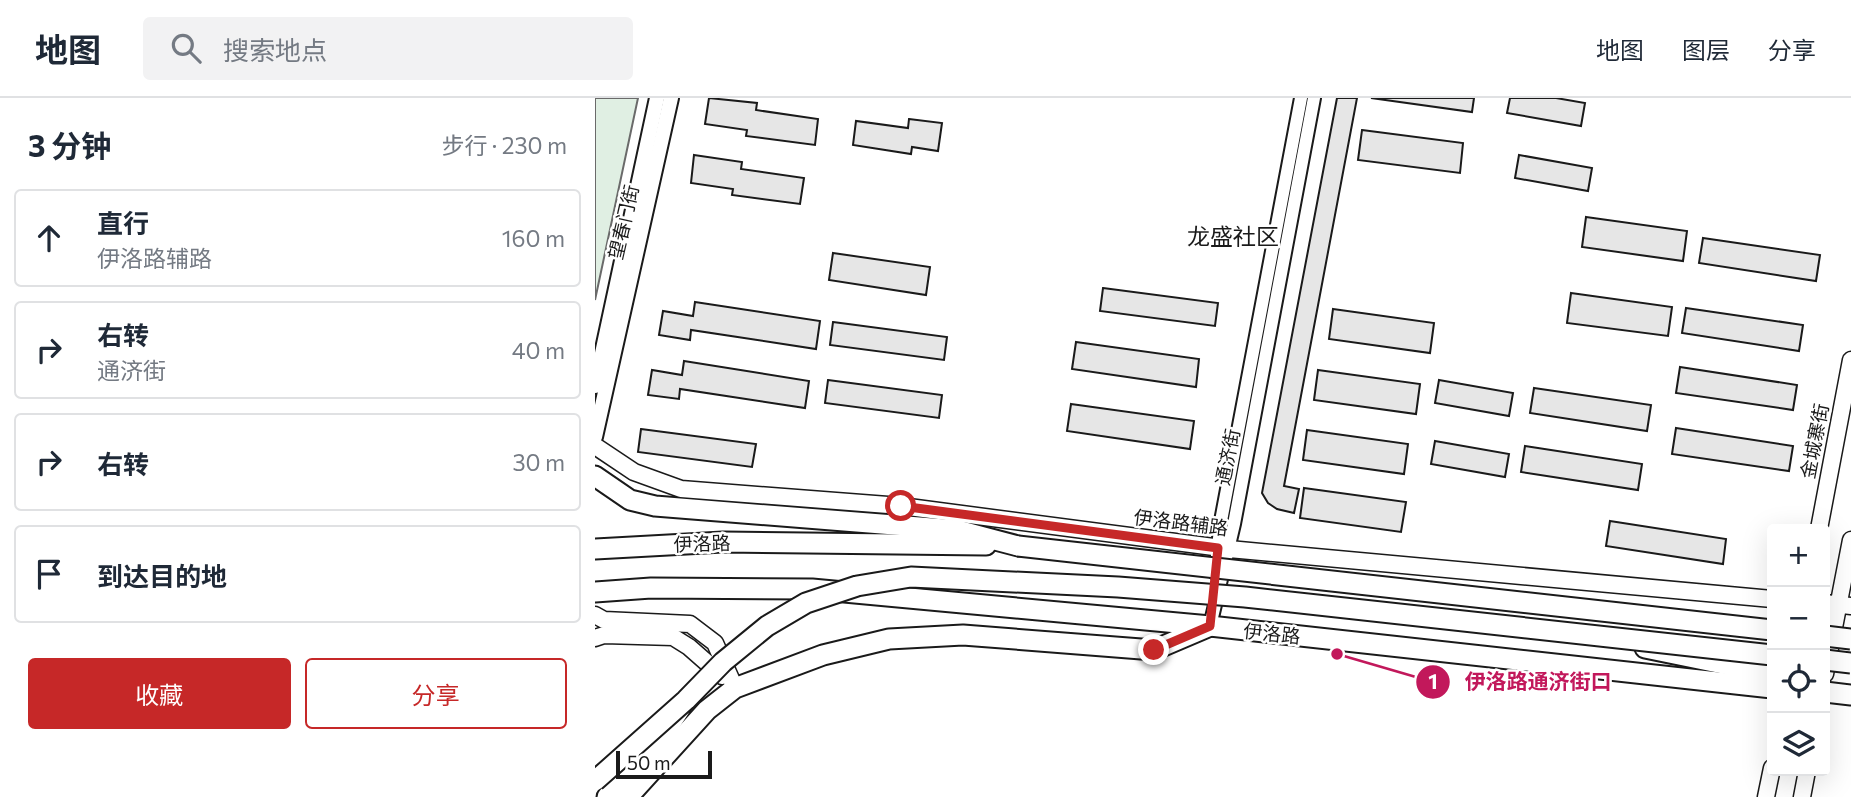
<!DOCTYPE html>
<html lang="zh">
<meta charset="utf-8">
<style>
:root{--surface:#fff;--page:#f2f2f3;--text:#1f2937;--muted:#747a83;--line:#e0e1e3;--accent:#c62828}
body{margin:0;font-family:Commissioner,"Noto Sans SC",sans-serif;background:var(--page);color:var(--text)}
.controls{position:absolute;right:21px;bottom:21px;display:grid;overflow:hidden;border-radius:7px;box-shadow:0 7px 28px #0002}
.controls button{width:63px;height:63px;display:grid;place-items:center;padding:0;border:0;border-bottom:2px solid var(--line);background:var(--surface);color:var(--text);font:35px sans-serif}
.scale{position:absolute;left:21px;bottom:18px;width:96px;box-sizing:border-box;padding-left:7px;border:4px solid #1a1a1a;border-top:0;font-size:19px;line-height:24px;white-space:nowrap;color:#1a1a1a;-webkit-text-stroke:5px #fff;paint-order:stroke}
.stop{position:absolute;width:21px;height:21px;margin:-16px;border:5px solid #c62828;border-radius:50%;background:#fff}
.stop.end{background:#c62828;border-color:#fff;box-shadow:0 2px 7px #0008}
.list{margin:0;padding:0;list-style:none}
h2{display:flex;justify-content:space-between;align-items:center;height:91px;margin:0;padding:0 28px;font-size:30px}
h2 small{font-size:23px;font-weight:400;color:var(--muted)}
.list li{display:grid;grid-template-columns:46px 1fr auto;gap:21px;align-items:center;box-sizing:border-box;height:98px;margin:0 14px 14px;padding:0 14px;border:2px solid var(--line);border-radius:7px}
.list b{display:block;font-size:26px;white-space:nowrap}
.list p{margin:0;font-size:23px;white-space:nowrap;color:var(--muted)}
.list em{font-size:23px;font-style:normal;color:var(--muted)}
.actions{display:flex;gap:14px;padding:21px 28px}
.actions a{flex:1;padding:16px 0;border:2px solid var(--accent);border-radius:7px;text-align:center;font-size:24px;color:var(--accent)}
.actions .main{background:var(--accent);color:#fff}
.icon{flex:none;width:38px;height:38px;fill:none;stroke:currentColor;stroke-width:2;stroke-linecap:round;stroke-linejoin:round}
.map{position:relative;flex:none;width:1256px;height:699px;overflow:hidden}
header{display:flex;align-items:center;gap:42px;box-sizing:border-box;height:98px;padding:0 35px;background:var(--surface);border-bottom:2px solid var(--line)}
header strong{font-size:33px}
nav{display:flex;gap:38px;margin-inline-start:auto;font-size:24px}
.search{width:490px;height:63px;background:var(--page);display:flex;align-items:center;gap:18px;box-sizing:border-box;padding:0 24px;border-radius:7px;color:var(--muted);font-size:26px}
main{display:flex}
aside{flex:1;background:var(--surface)}
.map>svg:first-child{display:block}
.green{fill:#e0efe3;stroke:#6a6a6a;stroke-width:2}
.building{fill:#e6e6e6;stroke:#1a1a1a;stroke-width:2}
.lines{fill:none;stroke-linecap:round;stroke-linejoin:round}
.minor-casing{stroke:#1a1a1a;stroke-width:16}
.tertiary-casing{stroke:#1a1a1a;stroke-width:18}
.secondary-casing{stroke:#1a1a1a;stroke-width:19}
.primary-casing{stroke:#1a1a1a;stroke-width:23}
.minor{stroke:#fff;stroke-width:12}
.tertiary{stroke:#fff;stroke-width:14}
.secondary{stroke:#fff;stroke-width:16}
.primary{stroke:#fff;stroke-width:19}
.primary-bridge-casing{stroke:#1a1a1a;stroke-width:23;stroke-linecap:butt}
.primary-bridge{stroke:#fff;stroke-width:19}
.route{stroke:#c62828;stroke-width:9}
.labels{text-anchor:middle;dominant-baseline:central;stroke-width:5;stroke-linejoin:round;paint-order:stroke}
.street-label{font-size:19px;fill:#1a1a1a;stroke:#fff}
.quarter-label{font-size:23px;fill:#1a1a1a;stroke:#fff}
.leader{fill:none;stroke:#c2185b;stroke-width:2.5}
.callout-dot{fill:#c2185b;stroke:#fff;stroke-width:2.5}
.mark-label{font-size:21px;text-anchor:middle;font-weight:bold;fill:#fff}
.callout-label{font-size:21px;text-anchor:middle;font-weight:bold;fill:#c2185b;stroke:#fff;stroke-width:5;stroke-linejoin:round;paint-order:stroke}
</style>
<header>
<strong>地图</strong>
<div class="search"><svg class="icon" aria-label="search" viewBox="0 0 24 24"><circle cx="10" cy="10" r="6"/><path d="M15 15l6 6"/></svg>搜索地点</div>
<nav><a>地图</a><a>图层</a><a>分享</a></nav>
</header>
<main>
<aside>
<h2>3 分钟<small>步行 · 230 m</small></h2>
<ul class="list">
<li><svg class="icon" aria-label="ahead" viewBox="0 0 24 24"><path d="M12 20V5M6 11l6-6 6 6"/></svg><div><b>直行</b><p>伊洛路辅路</p></div><em>160 m</em></li>
<li><svg class="icon" aria-label="right" viewBox="0 0 24 24"><path d="M7 20v-9h11M14 6l5 5-5 5"/></svg><div><b>右转</b><p>通济街</p></div><em>40 m</em></li>
<li><svg class="icon" aria-label="right" viewBox="0 0 24 24"><path d="M7 20v-9h11M14 6l5 5-5 5"/></svg><div><b>右转</b></div><em>30 m</em></li>
<li><svg class="icon" aria-label="arrive" viewBox="0 0 24 24"><path d="M6 21V4h12l-3 4 3 4H6"/></svg><div><b>到达目的地</b></div></li>
</ul>
<div class="actions"><a class="main">收藏</a><a>分享</a></div>
</aside>
<div class="map">
<svg width="1256" height="699" viewBox="0 0 1256 699">
<rect width="100%" height="100%" fill="#fff"/>
<polygon class="green" points="0,0 43,0 0,202"/>
<g class="building">
<polygon points="114,0 162,5 161,12 223,21 220,47 151,38 152,32 110,26"/>
<polygon points="742,0 762,0 689,388 704,391 699,415 682,411 673,405 667,395"/>
<polygon points="776,0 879,0 877,14"/>
<polygon points="915,0 961,0 990,5 986,28 912,15"/>
<polygon points="314,21 347,25 343,53 317,49 316,56 258,47 261,23 313,30"/>
<polygon points="767,32 868,45 865,75 763,62"/>
<polygon points="99,57 147,64 146,71 209,80 205,106 137,97 138,91 96,85"/>
<polygon points="924,57 997,70 993,93 920,80"/>
<polygon points="991,119 1092,133 1088,163 987,149"/>
<polygon points="1108,140 1225,157 1221,183 1104,165"/>
<polygon points="238,155 335,169 331,197 234,182"/>
<polygon points="508,190 623,205 620,228 505,213"/>
<polygon points="976,195 1077,209 1073,238 972,225"/>
<polygon points="100,204 225,223 221,251 96,232 95,242 64,237 68,213 98,218"/>
<polygon points="1091,210 1208,227 1204,253 1087,235"/>
<polygon points="738,211 839,225 835,255 734,241"/>
<polygon points="238,224 352,239 349,262 235,247"/>
<polygon points="481,244 604,261 601,289 477,271"/>
<polygon points="89,263 214,283 210,310 85,291 84,301 53,297 57,272 87,277"/>
<polygon points="1085,269 1202,287 1198,312 1081,295"/>
<polygon points="723,272 825,286 821,316 719,302"/>
<polygon points="233,282 347,297 344,320 230,305"/>
<polygon points="844,282 918,295 914,318 840,305"/>
<polygon points="939,290 1056,307 1052,333 935,315"/>
<polygon points="476,306 599,323 595,351 472,333"/>
<polygon points="1081,330 1198,348 1194,373 1077,356"/>
<polygon points="46,331 161,346 157,369 43,354"/>
<polygon points="712,332 813,346 809,376 708,362"/>
<polygon points="840,343 914,356 910,379 836,366"/>
<polygon points="930,348 1047,366 1043,392 926,374"/>
<polygon points="709,390 811,404 806,434 705,420"/>
<polygon points="1015,423 1131,441 1128,466 1011,448"/>
</g>
<g class="lines">
<g class="minor-casing">
<g id="minor">
<polyline points="620,475 626,423 706,0"/>
<polyline points="615,528 639,426 719,0"/>
</g>
</g>
<g class="tertiary-casing">
<g id="tertiary">
<polyline points="0,288 62,0"/>
<polyline points="0,339 76,0"/>
</g>
</g>
<g class="secondary-casing">
<g id="secondary">
<polyline points="0,348 39,374 86,391 306,408 634,451 1177,501"/>
<polyline points="1224,431 1256,262"/>
<polyline points="1230,505 1256,508"/>
<polyline points="0,517 9,522 95,526 120,545 140,590"/>
<polyline points="0,540 9,537 78,539 94,549 127,578"/>
<polyline points="1230,576 1256,442"/>
<polyline points="1171,699 1177,670"/>
<polyline points="1207,699 1212,673"/>
</g>
</g>
<g class="primary-casing">
<g id="primary">
<polyline points="0,378 35,402 60,408 362,432 423,448"/>
<polyline points="0,451 128,444 391,447"/>
<polyline points="0,494 56,490 217,491 615,528 1177,590"/>
<polyline points="1050,550 1177,576"/>
<polyline points="1230,594 1256,597"/>
<polyline points="12,699 66,640 85,611"/>
<polyline points="33,699 112,612 140,590 228,557 294,541 368,537 559,552 613,529"/>
</g>
</g>
<use href="#minor" class="minor"/>
<use href="#tertiary" class="tertiary"/>
<use href="#secondary" class="secondary"/>
<use href="#primary" class="primary"/>
<g class="primary-bridge-casing">
<g id="primary-bridge">
<polyline points="423,448 1177,532"/>
<polyline points="1230,538 1256,541"/>
<polyline points="1230,562 1256,565"/>
<polyline points="0,683 91,602 128,564 172,528 211,505 262,488 316,479 523,489 650,499 1177,557"/>
</g>
</g>
<use href="#primary-bridge" class="primary-bridge"/>
</g>
<g class="lines">
<polyline class="route" points="306,408 623,450 615,528 559,552"/>
</g>
<g class="labels">
<g class="street-label">
<text transform="translate(28 124) rotate(-77)">望春门街</text>
<text transform="translate(1219 343) rotate(-79)">金城寨街</text>
<text transform="translate(632 359) rotate(-79)">通济街</text>
<text transform="translate(586 424) rotate(7)">伊洛路辅路</text>
<text transform="translate(107 445) rotate(-2)">伊洛路</text>
<text transform="translate(677 535) rotate(6)">伊洛路</text>
</g>
<g class="quarter-label">
<text x="638" y="138">龙盛社区</text>
</g>
</g>
<path class="leader" d="M742 556L838 584"/>
<g class="callout-dot">
<circle cx="742" cy="556" r="7"/>
<circle cx="838" cy="584" r="18"/>
</g>
<g class="mark-label">
<text x="838" y="591">1</text>
</g>
<g class="callout-label">
<text x="943" y="591">伊洛路通济街口</text>
</g>
</svg>
<div class="controls">
<button>+</button>
<button>−</button>
<button><svg class="icon" aria-label="locate" viewBox="0 0 24 24"><circle cx="12" cy="12" r="6"/><path d="M12 2v4M12 18v4M2 12h4M18 12h4"/></svg></button>
<button><svg class="icon" aria-label="layers" viewBox="0 0 24 24"><path d="M12 4l9 5-9 5-9-5zM3 14l9 5 9-5"/></svg></button>
</div>
<div class="scale">50 m</div>
<div class="stop" style="left:306px;top:408px"></div>
<div class="stop end" style="left:559px;top:552px"></div>
</div>
</main>
